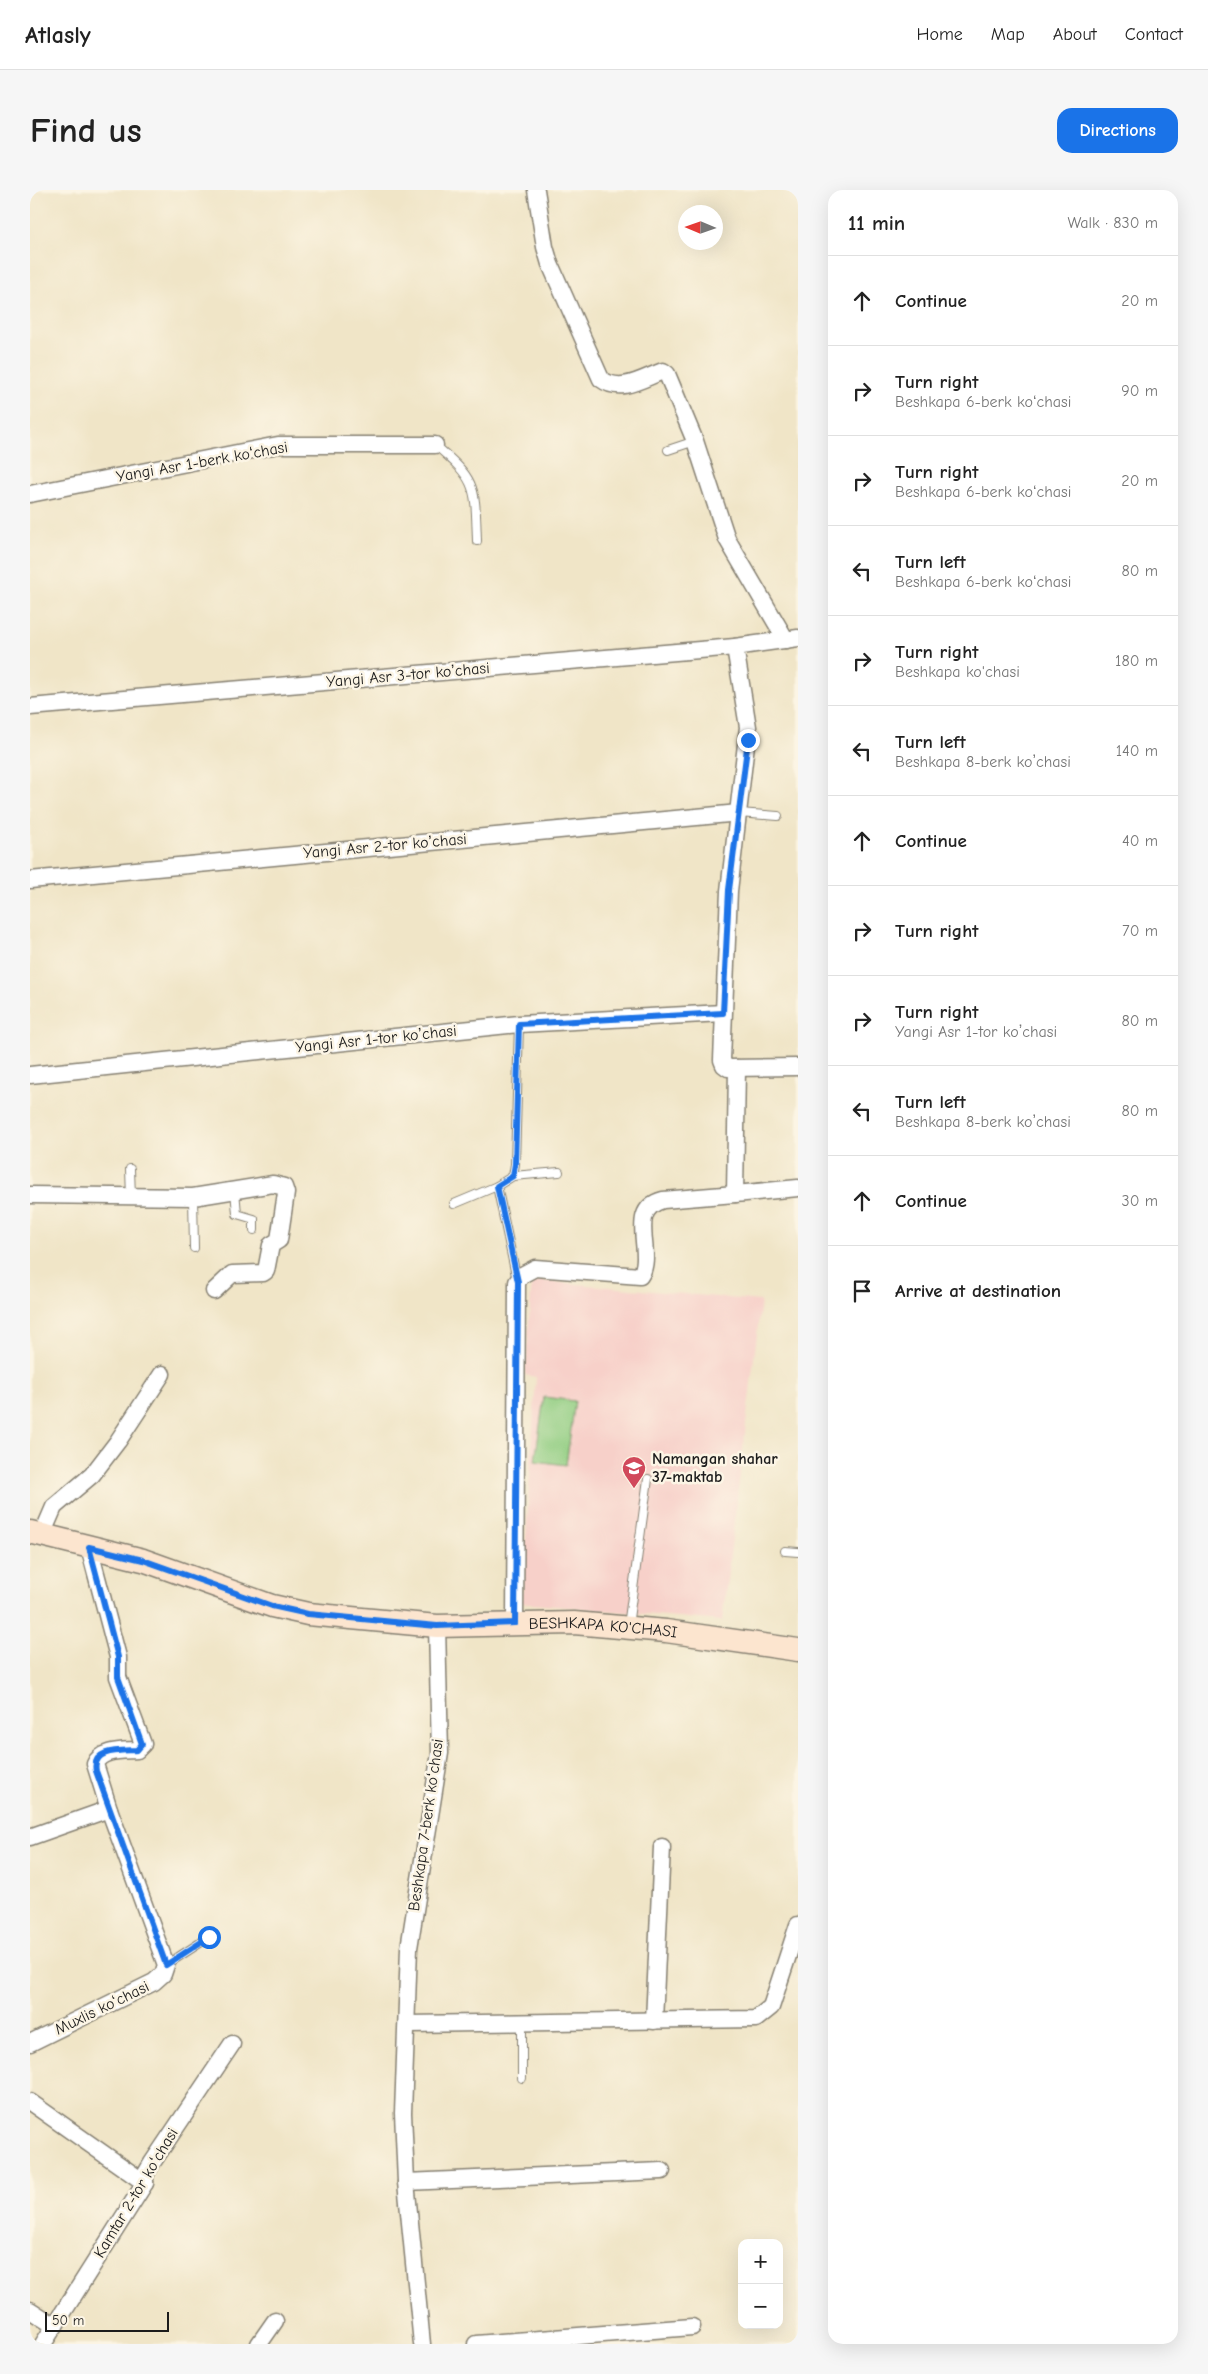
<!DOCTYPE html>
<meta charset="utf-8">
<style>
:root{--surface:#fff;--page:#f6f6f6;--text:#222;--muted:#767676;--line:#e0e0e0;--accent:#1a73e8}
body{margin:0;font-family:"Comic Neue",sans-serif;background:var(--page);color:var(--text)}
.controls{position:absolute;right:15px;bottom:15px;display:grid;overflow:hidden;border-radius:10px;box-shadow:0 5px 20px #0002}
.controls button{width:45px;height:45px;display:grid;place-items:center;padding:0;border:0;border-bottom:1px solid var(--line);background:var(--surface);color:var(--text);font:25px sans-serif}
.compass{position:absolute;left:648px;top:15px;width:45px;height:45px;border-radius:50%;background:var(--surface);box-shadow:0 5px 20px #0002;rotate:272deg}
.scale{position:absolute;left:15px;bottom:12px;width:124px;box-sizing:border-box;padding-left:5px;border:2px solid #1c1c1c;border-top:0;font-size:14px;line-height:18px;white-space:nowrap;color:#1c1c1c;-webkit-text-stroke:4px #fcf5e5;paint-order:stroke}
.stop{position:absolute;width:15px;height:15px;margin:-11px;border:4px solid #1a73e8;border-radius:50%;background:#fff}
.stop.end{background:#1a73e8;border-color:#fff;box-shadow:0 1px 5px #0008}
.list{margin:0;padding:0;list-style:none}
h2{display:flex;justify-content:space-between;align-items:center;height:65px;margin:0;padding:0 20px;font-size:21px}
h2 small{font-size:16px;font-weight:400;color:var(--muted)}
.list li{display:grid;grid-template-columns:32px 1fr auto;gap:15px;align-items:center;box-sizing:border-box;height:90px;padding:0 20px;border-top:1px solid var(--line)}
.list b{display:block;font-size:19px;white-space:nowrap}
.list p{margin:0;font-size:16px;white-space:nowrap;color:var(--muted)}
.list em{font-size:16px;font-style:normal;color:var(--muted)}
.icon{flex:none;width:28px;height:28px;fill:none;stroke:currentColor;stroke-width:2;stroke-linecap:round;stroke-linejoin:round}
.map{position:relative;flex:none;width:768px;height:2154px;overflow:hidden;border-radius:15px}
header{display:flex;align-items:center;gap:30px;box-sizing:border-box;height:70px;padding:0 25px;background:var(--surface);border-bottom:1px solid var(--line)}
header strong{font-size:24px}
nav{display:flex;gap:28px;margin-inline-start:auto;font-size:18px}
.intro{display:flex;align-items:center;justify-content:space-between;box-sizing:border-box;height:120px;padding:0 30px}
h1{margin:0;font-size:35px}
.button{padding:12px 22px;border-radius:15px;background:var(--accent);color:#fff;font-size:18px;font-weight:700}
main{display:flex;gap:30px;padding:0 30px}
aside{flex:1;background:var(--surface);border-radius:15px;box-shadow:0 5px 20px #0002}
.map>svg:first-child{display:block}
.built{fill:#f7d0c9}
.grass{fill:#93ce83;stroke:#587550}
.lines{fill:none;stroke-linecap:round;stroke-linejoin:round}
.lane-casing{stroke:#868072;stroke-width:10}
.street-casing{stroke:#868072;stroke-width:19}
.secondary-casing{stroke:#868072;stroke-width:25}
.lane{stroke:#fff;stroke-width:8}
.street{stroke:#fff;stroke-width:16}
.secondary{stroke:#fce5cf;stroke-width:22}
.route{stroke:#1a73e8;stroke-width:6}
.labels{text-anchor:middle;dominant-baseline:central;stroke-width:5;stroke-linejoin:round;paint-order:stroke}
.street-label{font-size:16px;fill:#1c1c1c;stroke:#fcf5e5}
.poi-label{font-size:16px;font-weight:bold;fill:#1c1c1c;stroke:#fcf5e5;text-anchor:start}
</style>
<header>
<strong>Atlasly</strong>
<nav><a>Home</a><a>Map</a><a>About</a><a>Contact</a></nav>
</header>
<div class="intro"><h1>Find us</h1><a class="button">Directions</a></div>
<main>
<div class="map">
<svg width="768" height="2154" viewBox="0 0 768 2154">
<rect width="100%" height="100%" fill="#fcf5e5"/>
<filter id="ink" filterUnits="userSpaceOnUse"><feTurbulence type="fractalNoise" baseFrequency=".02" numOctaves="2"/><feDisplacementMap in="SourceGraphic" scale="10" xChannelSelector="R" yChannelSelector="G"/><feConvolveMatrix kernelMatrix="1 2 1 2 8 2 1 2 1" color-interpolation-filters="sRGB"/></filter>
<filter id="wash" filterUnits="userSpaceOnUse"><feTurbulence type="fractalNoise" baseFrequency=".0096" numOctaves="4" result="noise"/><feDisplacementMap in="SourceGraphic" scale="20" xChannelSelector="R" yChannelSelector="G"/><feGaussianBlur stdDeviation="1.12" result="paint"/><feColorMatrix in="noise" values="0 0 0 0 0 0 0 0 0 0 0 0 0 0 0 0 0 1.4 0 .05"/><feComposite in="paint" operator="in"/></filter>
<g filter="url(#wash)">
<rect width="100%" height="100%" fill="#f0e5c7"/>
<polygon class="built" points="502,1090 731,1111 692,1431 492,1413 506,1187 495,1185"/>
<polygon class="grass" points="514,1207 545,1211 536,1275 505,1271"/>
</g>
<g filter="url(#ink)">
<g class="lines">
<g class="lane-casing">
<g id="lane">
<path d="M 405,255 C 448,291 445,297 447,351"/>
<polyline points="638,260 665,251"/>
<polyline points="709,623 748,626"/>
<polyline points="100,979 101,1007"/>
<polyline points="483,986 529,982"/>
<polyline points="205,1000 207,1024 224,1029 224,1040"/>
<polyline points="163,1007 164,1058"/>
<polyline points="424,1014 467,996"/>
<polyline points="487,1090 467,996 483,986 485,974 489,834"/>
<polyline points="755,1361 768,1362"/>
<polyline points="598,1436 618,1289"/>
<polyline points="136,1775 179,1747"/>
<polyline points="492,1888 492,1833"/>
</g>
</g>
<g class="street-casing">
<g id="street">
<path d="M 506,0 L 515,57 L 520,74 L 571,189 C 591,204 613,188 633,181 L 637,184 L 665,251 L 697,349 L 756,450"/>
<polyline points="0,304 248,255 405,255"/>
<polyline points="705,457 718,537 699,701 692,870 694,875 698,878 768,877"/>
<polyline points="0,517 705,457 768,448"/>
<polyline points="0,690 709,623"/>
<polyline points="707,878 705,1004 768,998"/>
<polyline points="0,885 489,834 693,823"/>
<polyline points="0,1005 163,1007 243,994 254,997 256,1003 249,1050 241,1055 236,1081 233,1083 202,1084 184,1101"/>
<polyline points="12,1345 24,1317 62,1285 88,1251 132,1184"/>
<path d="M 59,1357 L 88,1467 L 88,1487 L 113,1554 L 107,1560 C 93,1561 71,1559 65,1574 L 79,1619"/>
<path d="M 485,1433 L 487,1092 L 492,1085 L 505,1078 L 610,1086 C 626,1063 595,1020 633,1010 L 705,1004"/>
<polyline points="0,1647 79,1619 136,1775 133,1784 124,1792 0,1853"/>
<polyline points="624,1831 632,1657"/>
<polyline points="378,1834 726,1829 741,1817 768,1735"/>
<polyline points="0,1912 115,1993"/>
<polyline points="376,1992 632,1981"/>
<polyline points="0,2120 25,2136"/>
<polyline points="13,2154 115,1993 115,1985 122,1973 202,1854"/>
<polyline points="229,2154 245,2131"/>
<polyline points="392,2154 376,1992 373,1923 379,1758 410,1563 407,1436"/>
<polyline points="446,2154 662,2137"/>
</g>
</g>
<g class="secondary-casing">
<g id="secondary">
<path id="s1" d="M 0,1342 L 113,1370 L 242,1416 L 278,1424 L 407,1436 L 544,1433 L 636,1441 L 768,1460"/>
</g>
</g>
<use href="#lane" class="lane"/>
<use href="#street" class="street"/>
<use href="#secondary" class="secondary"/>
</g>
</g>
<g class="lines" filter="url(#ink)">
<path class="route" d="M 179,1747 L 136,1775 L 66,1581 C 61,1558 92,1561 107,1560 L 112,1554 L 88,1487 L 88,1467 L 59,1357 L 113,1370 L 242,1416 L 278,1424 L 407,1436 L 485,1433 L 488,1092 L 467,996 L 483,986 L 485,974 L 489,834 L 693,823 L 699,700 L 718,550"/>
</g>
<defs>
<g id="school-pin" transform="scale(1.25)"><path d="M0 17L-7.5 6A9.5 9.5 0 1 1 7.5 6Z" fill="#d1495b" stroke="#fcf5e5"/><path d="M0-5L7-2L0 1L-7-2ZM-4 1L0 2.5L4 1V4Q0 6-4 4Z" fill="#fff"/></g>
</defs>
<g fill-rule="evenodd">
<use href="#school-pin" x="604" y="1278"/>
</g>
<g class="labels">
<g class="street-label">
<text transform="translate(172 272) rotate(-10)">Yangi Asr 1-berk koʻchasi</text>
<text transform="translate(378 485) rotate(-5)">Yangi Asr 3-tor koʼchasi</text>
<text transform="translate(355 656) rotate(-5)">Yangi Asr 2-tor koʼchasi</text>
<text transform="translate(346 849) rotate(-6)">Yangi Asr 1-tor koʼchasi</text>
<text stroke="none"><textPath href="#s1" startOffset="586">BESHKAPA KO'CHASI</textPath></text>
<text transform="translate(396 1635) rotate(-82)">Beshkapa 7-berk koʻchasi</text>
<text transform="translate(72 1818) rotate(-26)">Muxlis koʻchasi</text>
<text transform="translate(106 2003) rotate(-59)">Kamtar 2-tor koʻchasi</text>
</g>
<g class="poi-label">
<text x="622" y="1269">Namangan shahar<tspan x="622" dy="18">37-maktab</tspan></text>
</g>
</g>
</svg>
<div class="controls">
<button>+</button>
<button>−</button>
</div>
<svg class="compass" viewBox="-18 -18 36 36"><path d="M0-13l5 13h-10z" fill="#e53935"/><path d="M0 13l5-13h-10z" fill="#767676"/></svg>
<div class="scale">50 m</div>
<div class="stop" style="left:179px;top:1747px"></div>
<div class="stop end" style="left:718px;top:550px"></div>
</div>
<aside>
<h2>11 min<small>Walk · 830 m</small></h2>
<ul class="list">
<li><svg class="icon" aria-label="ahead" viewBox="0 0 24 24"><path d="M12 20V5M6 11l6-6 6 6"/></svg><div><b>Continue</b></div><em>20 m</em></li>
<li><svg class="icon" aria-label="right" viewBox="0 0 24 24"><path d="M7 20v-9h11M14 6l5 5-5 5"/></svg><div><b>Turn right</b><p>Beshkapa 6-berk koʻchasi</p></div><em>90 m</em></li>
<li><svg class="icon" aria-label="right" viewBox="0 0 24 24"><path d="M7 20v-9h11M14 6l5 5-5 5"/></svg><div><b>Turn right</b><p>Beshkapa 6-berk koʻchasi</p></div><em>20 m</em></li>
<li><svg class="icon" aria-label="left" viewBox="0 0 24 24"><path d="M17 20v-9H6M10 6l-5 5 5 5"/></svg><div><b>Turn left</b><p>Beshkapa 6-berk koʻchasi</p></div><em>80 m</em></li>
<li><svg class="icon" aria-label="right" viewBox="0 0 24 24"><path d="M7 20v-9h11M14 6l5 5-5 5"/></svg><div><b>Turn right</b><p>Beshkapa ko'chasi</p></div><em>180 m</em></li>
<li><svg class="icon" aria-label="left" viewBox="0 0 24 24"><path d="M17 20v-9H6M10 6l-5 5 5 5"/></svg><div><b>Turn left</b><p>Beshkapa 8-berk koʼchasi</p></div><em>140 m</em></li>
<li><svg class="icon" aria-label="ahead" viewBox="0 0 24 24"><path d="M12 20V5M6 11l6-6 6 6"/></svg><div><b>Continue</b></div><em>40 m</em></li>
<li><svg class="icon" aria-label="right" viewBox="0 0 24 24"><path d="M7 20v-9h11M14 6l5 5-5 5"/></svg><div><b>Turn right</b></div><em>70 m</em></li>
<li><svg class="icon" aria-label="right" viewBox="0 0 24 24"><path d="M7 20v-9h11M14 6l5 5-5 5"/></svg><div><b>Turn right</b><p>Yangi Asr 1-tor koʼchasi</p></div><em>80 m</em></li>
<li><svg class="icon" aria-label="left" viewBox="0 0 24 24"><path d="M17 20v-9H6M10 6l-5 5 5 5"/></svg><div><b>Turn left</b><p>Beshkapa 8-berk koʼchasi</p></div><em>80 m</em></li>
<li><svg class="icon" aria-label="ahead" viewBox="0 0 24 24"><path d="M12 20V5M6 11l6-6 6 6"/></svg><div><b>Continue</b></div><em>30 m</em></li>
<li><svg class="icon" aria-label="arrive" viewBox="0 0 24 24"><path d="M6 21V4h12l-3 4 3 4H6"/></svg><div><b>Arrive at destination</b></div></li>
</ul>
</aside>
</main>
